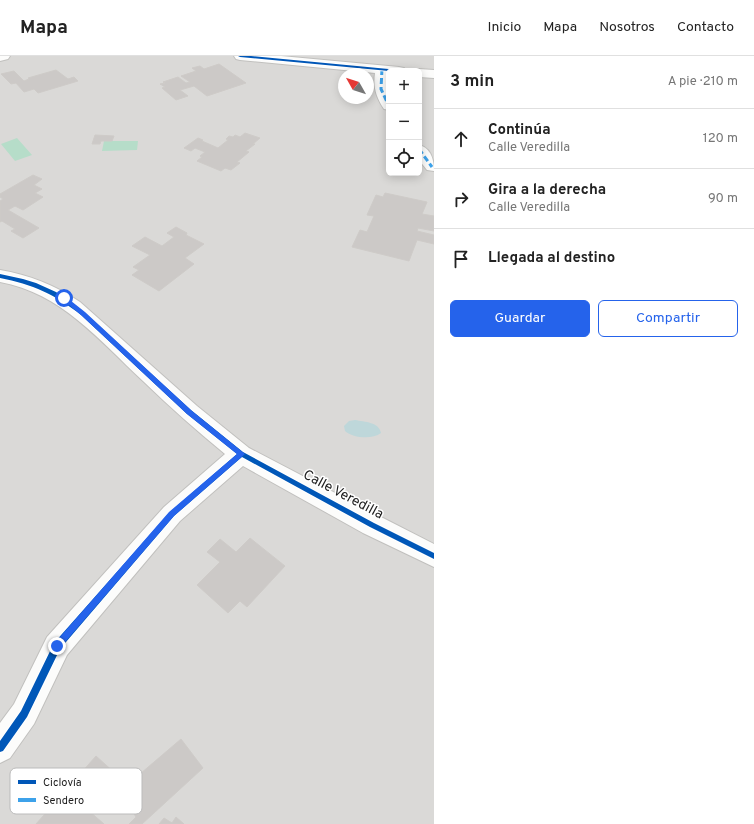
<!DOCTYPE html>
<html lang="es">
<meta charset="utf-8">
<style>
:root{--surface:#fff;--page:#f6f6f6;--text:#222;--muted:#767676;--line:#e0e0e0;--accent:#2563eb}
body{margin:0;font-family:Overpass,sans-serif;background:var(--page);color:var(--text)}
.controls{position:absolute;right:12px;top:12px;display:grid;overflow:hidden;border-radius:6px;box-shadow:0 2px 10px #0003}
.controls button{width:36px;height:36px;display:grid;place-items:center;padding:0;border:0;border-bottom:1px solid var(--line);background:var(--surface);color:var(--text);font:20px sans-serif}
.compass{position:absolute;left:338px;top:12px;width:36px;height:36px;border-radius:50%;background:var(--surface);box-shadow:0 2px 10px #0003;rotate:309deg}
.stop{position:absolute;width:12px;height:12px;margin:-9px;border:3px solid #2563eb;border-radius:50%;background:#fff}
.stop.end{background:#2563eb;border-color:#fff;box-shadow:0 1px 4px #0008}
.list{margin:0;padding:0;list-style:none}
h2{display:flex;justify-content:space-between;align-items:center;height:52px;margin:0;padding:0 16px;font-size:17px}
h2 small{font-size:13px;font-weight:400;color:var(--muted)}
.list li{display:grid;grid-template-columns:26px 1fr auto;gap:12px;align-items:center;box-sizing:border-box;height:60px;padding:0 16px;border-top:1px solid var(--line)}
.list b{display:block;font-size:15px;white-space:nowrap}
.list p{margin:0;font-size:13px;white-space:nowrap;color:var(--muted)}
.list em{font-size:13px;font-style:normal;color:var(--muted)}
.actions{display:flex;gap:8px;padding:12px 16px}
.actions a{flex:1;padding:9px 0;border:1px solid var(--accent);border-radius:6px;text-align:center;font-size:14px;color:var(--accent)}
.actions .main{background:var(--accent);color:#fff}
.icon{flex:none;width:22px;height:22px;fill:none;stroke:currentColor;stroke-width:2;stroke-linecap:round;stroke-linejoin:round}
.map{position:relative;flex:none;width:434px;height:768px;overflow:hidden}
header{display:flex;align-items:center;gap:24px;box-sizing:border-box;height:56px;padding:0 20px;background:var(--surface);border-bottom:1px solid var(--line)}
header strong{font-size:19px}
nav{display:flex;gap:22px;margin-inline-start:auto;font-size:14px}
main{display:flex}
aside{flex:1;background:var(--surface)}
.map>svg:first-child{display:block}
.residential{fill:#dad9d7;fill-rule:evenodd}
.pitch{fill:#b6ddc9}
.water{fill:#bed7da}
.building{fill:#ccc9c7;stroke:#cecbc8}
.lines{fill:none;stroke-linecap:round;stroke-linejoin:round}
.minor-casing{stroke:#c1c0be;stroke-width:2}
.minor{fill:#fcfcfb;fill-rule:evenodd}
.quiet{stroke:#3da2ea;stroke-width:3;stroke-dasharray:6 3;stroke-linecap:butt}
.cycleway-casing{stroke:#fff;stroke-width:2}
.cycleway{fill:#0057b8;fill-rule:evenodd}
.route{fill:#2563eb}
.labels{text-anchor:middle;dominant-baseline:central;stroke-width:3;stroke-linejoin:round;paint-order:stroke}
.street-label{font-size:14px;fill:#1d1d1d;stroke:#fff}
.key{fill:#fff;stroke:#bbb;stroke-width:1}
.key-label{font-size:11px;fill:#1d1d1d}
</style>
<header>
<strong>Mapa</strong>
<nav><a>Inicio</a><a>Mapa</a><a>Nosotros</a><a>Contacto</a></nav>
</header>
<main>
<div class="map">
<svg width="434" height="768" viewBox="0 0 434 768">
<rect width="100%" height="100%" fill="#ebe9e6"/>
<path class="residential" d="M 8,0 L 434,0 L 434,768 L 0,768 L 0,5 L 10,2 ZM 389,15 L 419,15 L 419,117 L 389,117 ZM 344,18 L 368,18 L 368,42 L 344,42 Z"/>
<g class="pitch">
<polygon points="17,82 32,99 15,105 1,88"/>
<polygon points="104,85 138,85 137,94 102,95"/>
</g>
<path class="water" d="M 355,364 C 365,366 379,366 381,377 C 372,384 353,382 345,375 L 344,370 L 349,365 Z"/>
<g class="building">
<polygon points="219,8 246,27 207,40 194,30 180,34 188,40 176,44 162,32 165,31 160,28 165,27 163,26 178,21 186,27 190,26 181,20 196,15 192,12 200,10 204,13"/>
<polygon points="56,14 68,23 74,21 78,25 38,37 34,33 24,36 16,27 11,28 1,18 14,15 24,25 29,23 28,22"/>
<polygon points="245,77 260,82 253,88 255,88 246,95 249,96 237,106 240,107 231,114 225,112 221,115 197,105 202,101 200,100 205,96 195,92 191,95 184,92 198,82 203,84 202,85 218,92 228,84 226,83 229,80 233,81 235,79 240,81"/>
<polygon points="95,79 114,80 112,85 101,85 100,88 92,88"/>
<polygon points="33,119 42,123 34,129 42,133 35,137 43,141 23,154 15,150 8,154 39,172 23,182 11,175 15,173 2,165 0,166 0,145 3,143 0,141 0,138"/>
<polygon points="385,137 427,146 422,158 434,160 434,175 418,172 417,175 434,179 434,188 417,184 409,205 352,191 360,174 367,176 374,160 367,159 376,139 383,141"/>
<polygon points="176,171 187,177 186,179 204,188 185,202 194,208 159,235 132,219 139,214 133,211 150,199 132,190 145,181 162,190 174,181 167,177"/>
<polygon points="250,482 285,510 247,551 240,545 228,557 197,529 220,506 207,496 220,483 236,496"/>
<polygon points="181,683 203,712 142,768 129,768 136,761 120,735"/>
<polygon points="96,700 116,718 88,754 104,768 36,768"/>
<polygon points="176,761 184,768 159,768 164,762 172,767"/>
</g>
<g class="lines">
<g class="minor-casing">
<g id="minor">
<polygon points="0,0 10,0 8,3 0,5"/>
<path d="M 234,0 L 281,0 L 399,11 L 404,12 L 406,15 L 389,15 L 387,28 L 389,54 L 384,53 C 376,41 373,31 375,17 L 240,4 L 236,3 Z"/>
<polygon points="419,13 434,14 434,22 419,21 419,15 414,15"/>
<path d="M 419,89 C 431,92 434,104 434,115 L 427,114 L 419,104 Z"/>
<path d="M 0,214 C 29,219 55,229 80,246 L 197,350 L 249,392 L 381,461 L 434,488 L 434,511 L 363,477 L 243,410 L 180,465 L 67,599 L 34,668 L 10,702 L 0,707 L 0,667 L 14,648 L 47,581 L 164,451 L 225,398 C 197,375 170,351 143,325 C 99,284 61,237 0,226 Z"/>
</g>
</g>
<use href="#minor" class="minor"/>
<g class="quiet">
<polyline points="382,13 381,33 389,50"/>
<polyline points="419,93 432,111"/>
</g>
<g class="cycleway-casing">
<g id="cycleway">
<polygon points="238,0 251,0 399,14 401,15 389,15 240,1"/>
<path d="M 0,218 L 23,223 L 36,227 L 56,236 L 75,249 L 85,257 L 191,354 L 243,396 L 374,467 L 434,497 L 434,503 L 370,471 L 242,401 L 174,460 L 60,593 L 27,661 L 3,695 L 0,696 L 0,685 L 21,655 L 54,587 L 170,456 L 237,398 L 187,358 L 81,259 C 56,239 32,228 0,222 Z"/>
</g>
</g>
<use href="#cycleway" class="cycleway"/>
</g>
<polygon class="route" points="63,241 66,241 85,256 192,355 245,398 174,460 59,593 57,594 54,593 54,588 169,456 237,398 187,358 81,259 63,244"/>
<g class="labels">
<g class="street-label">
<text transform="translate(343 439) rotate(28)">Calle Veredilla</text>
</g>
</g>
<rect x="10" y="712" width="132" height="46" rx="6" class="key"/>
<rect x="18" y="724" width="18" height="4" fill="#0057b8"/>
<rect x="18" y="742" width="18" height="4" fill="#3da2ea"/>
<g class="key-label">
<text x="43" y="730">Ciclovía</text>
<text x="43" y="748">Sendero</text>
</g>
</svg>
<div class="controls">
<button>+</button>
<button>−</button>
<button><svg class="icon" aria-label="locate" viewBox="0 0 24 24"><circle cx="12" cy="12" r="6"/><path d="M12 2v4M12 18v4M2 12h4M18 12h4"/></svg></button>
</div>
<svg class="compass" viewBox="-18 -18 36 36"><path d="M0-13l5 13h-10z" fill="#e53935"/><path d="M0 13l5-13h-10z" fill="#767676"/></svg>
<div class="stop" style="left:64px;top:242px"></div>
<div class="stop end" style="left:57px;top:590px"></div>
</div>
<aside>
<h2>3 min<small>A pie · 210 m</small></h2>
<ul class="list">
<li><svg class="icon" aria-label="ahead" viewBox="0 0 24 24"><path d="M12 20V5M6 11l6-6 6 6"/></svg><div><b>Continúa</b><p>Calle Veredilla</p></div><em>120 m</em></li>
<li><svg class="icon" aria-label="right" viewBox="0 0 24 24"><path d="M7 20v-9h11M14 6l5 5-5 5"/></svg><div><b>Gira a la derecha</b><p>Calle Veredilla</p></div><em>90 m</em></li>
<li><svg class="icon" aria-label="arrive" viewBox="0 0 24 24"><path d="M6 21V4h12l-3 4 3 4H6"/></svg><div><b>Llegada al destino</b></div></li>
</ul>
<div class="actions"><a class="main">Guardar</a><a>Compartir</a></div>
</aside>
</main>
